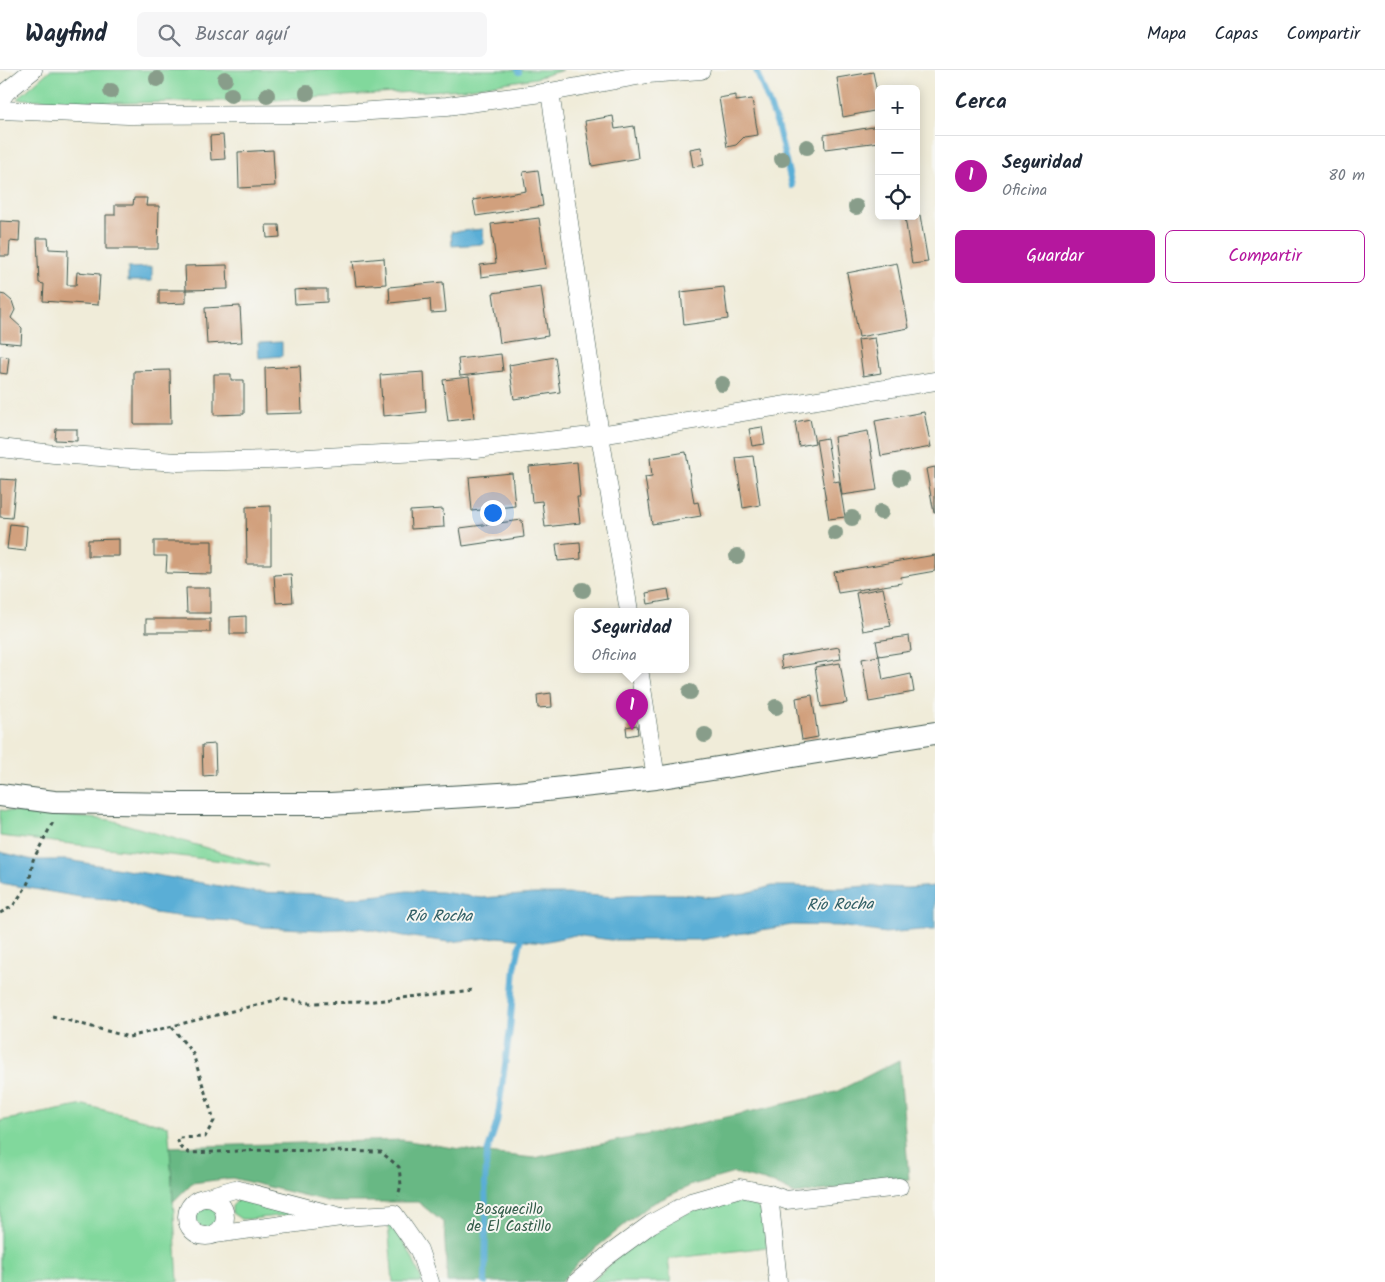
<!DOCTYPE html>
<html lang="es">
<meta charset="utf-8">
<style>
:root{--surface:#fff;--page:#f6f6f7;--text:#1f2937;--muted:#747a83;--line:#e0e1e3;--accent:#b5179e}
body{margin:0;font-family:Kalam,sans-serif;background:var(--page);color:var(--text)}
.controls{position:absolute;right:15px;top:15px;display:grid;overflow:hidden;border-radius:8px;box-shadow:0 2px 12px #0003}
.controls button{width:45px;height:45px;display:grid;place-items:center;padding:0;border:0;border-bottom:1px solid var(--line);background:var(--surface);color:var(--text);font:25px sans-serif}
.you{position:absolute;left:492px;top:442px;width:18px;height:18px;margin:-12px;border:4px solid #fff;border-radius:50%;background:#1a73e8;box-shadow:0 0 0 8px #1a73e833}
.badge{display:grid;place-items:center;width:32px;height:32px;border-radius:50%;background:var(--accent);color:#fff;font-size:16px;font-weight:700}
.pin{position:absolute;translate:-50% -41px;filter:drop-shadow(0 1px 2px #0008)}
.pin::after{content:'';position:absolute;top:26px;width:18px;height:15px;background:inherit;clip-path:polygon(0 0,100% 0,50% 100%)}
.popup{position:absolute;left:574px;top:538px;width:115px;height:65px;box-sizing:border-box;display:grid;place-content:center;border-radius:8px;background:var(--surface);filter:drop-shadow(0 1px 4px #0005);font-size:16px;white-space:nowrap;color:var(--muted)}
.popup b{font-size:19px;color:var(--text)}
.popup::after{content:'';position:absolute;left:50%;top:100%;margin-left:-10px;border:10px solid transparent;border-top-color:var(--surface)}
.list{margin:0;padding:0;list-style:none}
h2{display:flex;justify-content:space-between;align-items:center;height:65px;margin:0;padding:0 20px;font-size:21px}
h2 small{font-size:16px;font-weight:400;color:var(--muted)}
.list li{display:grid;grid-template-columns:32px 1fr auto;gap:15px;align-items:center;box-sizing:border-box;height:80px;padding:0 20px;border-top:1px solid var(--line)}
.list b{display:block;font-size:19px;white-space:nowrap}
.list p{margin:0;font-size:16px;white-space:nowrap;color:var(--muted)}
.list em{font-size:16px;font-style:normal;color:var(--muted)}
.actions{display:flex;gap:10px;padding:15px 20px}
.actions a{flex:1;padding:11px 0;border:1px solid var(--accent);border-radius:8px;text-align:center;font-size:18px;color:var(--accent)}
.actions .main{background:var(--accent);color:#fff}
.icon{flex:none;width:28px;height:28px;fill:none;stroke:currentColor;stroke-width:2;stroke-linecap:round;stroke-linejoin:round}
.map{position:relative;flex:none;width:935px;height:1212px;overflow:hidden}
header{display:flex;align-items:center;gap:30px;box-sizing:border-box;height:70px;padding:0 25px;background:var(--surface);border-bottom:1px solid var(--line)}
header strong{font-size:24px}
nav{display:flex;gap:28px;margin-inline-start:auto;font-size:18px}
.search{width:350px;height:45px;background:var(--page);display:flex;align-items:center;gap:12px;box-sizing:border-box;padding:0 18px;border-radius:8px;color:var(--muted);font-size:19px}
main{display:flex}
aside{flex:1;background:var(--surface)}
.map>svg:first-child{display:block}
.green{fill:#81d89c;stroke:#508a68}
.forest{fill:#68b884;stroke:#447a5c}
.water{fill:#5aaed6;stroke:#3c7685}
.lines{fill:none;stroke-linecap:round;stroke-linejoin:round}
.stream{stroke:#5aaed6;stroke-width:6}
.building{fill:#d1a07d}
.minor-casing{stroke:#3e574d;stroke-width:19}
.tertiary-casing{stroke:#3e574d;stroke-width:24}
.path{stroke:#3e574d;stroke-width:3;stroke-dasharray:4 4;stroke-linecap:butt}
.minor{stroke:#fff;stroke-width:18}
.tertiary{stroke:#fff;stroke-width:22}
.tree{fill:#889d8a}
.labels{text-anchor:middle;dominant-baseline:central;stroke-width:4;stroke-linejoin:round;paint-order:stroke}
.park-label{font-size:15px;fill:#335c49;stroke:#f6f6f2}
.water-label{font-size:16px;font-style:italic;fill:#315f65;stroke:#f6f6f2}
</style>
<header>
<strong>Wayfind</strong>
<div class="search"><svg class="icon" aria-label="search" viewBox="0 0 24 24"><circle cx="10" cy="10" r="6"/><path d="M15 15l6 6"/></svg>Buscar aquí</div>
<nav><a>Mapa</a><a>Capas</a><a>Compartir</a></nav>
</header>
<main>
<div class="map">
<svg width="935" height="1212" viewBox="0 0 935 1212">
<rect width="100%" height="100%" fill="#f6f6f2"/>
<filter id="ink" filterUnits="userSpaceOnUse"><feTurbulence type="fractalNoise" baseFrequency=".02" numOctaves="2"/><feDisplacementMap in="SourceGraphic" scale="10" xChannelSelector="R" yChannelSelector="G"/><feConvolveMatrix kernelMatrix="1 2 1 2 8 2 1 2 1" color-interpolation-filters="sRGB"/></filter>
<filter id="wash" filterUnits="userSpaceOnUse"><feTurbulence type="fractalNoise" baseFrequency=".0096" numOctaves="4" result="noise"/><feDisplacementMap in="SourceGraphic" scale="20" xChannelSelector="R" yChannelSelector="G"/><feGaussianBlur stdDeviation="1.12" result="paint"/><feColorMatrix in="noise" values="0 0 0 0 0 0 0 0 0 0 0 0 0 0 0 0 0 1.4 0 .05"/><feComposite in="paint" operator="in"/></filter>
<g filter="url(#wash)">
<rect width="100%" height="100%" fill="#f0ecd9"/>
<g class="green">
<polygon points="50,0 563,0 536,8 465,19 275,30 122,33 17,29"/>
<polygon points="0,740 111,750 268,796 0,766"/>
<polygon points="84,1035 168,1056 170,1077 178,1212 0,1212 0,1051"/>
<path d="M 736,1128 C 769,1137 764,1147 767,1177 L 668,1189 L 671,1212 L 592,1212 L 619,1185 L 662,1154 L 708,1133 Z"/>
<polygon points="239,1129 306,1143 250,1149 241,1149 232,1143 232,1136"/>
<circle cx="206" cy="1147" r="11"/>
<polygon points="388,1154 394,1157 410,1183 423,1212 393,1212"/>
</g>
<polygon class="forest" points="899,990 909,1110 795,1124 772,1113 734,1103 692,1115 649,1135 581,1190 561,1212 447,1212 444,1153 418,1132 331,1132 232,1108 192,1113 173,1132 170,1077 402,1070 487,1083 534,1088 679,1058 836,1022"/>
<g class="water">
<polygon points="483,159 484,174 452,176 451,162"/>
<polygon points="152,197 152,211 128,211 128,198"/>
<polygon points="282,272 282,286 259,288 258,273"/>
<polygon points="0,782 33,790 68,790 255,822 318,824 348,828 381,825 407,821 441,822 482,828 534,824 572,824 614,827 649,824 681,824 711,827 746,823 772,816 793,816 839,818 867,816 907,818 935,816 935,860 921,860 885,863 839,856 792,855 700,870 611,870 575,865 543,872 498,867 449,872 404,866 361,858 322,860 263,857 231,851 192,848 154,843 120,830 80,827 0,813"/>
</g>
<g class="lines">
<g class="stream">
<polyline points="518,0 519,2"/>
<polyline points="756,0 777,54 792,116"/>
<polyline points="485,1212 486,1147 485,1114 487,1083 497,1052 510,959 515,898 523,862"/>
</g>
</g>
<g id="blocks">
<g class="building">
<polygon points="873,2 879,33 879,40 843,47 837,8"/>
<polygon points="736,25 736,31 752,29 758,65 744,67 736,75 727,77 719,28"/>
<polygon points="613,46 615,59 634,56 638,88 592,96 585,51"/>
<polygon points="879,56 879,72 825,79 824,65"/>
<polygon points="223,65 225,89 211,90 210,66"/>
<polygon points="701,77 704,95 693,97 690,79"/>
<polygon points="273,80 275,116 239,118 238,82"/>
<polygon points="538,100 543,136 476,146 473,130 526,121 523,102"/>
<polygon points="134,128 147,128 146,136 159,136 158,179 106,179 106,145 115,145 115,135 133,135"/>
<polygon points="920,145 928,192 912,194 905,147"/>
<polygon points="539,148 546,198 481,207 480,195 496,193 491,154"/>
<polygon points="0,151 20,152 19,172 10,171 9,186 0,186"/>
<polygon points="266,155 279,155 280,167 267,168"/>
<polygon points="37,168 48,168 49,179 68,180 67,215 76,215 77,202 100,204 98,235 43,231 44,214 39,213"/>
<polygon points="384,188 386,214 356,216 353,191"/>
<polygon points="897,193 909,258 859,267 847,203"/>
<polygon points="227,195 228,219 186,220 185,196"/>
<polygon points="443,212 446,242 431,243 430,229 390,233 389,217"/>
<polygon points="541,216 548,266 500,273 493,223"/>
<polygon points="724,217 728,249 684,255 681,222"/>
<polygon points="310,219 327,219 327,232 295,234 294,220"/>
<polygon points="159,220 186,220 186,233 159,234"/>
<polygon points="0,224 5,225 12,231 15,240 11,248 22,258 21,274 0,272"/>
<polygon points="240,236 242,272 207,274 205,238"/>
<polygon points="875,268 881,303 863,306 858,270"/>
<polygon points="501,284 503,301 460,306 458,289"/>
<polygon points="0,286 9,287 7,304 0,303"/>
<polygon points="555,287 560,322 514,329 509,295"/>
<polygon points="300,296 302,343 266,344 265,298"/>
<polygon points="170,300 171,354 134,354 134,301"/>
<polygon points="424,302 426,342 383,346 380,305"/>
<polygon points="214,304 231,304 231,310 244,310 244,344 214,345"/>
<polygon points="469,307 474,348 448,351 443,310"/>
<polygon points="924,342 931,377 881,386 875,351"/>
<polygon points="810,349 815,373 799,376 795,352"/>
<polygon points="762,357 765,374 752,376 749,359"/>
<polygon points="56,359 77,359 77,371 55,370"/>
<polygon points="868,361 877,420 842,425 834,367"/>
<polygon points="827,368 834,412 839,411 845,447 829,449 816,370"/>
<polygon points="686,382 694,433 698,432 701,446 652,454 645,407 652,406 650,388"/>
<polygon points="753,386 760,435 743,438 736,388"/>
<polygon points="577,392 580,427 577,427 580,453 545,457 542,431 532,432 529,397"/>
<polygon points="935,397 935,443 934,443 926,399"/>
<polygon points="512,403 515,436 472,441 469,407"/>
<polygon points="0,409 16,410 12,448 0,447"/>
<polygon points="271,436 271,494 247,494 246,437"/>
<polygon points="443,439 444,457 411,459 410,441"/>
<polygon points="522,450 524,467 463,476 460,458"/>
<polygon points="10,454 27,456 25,481 7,479"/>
<polygon points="119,469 119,486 88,486 88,470"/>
<polygon points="154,471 212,471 212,504 166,503 167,486 154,486"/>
<polygon points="580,472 581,489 558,491 556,474"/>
<polygon points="935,485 935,501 901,507 902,513 838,523 834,502"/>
<polygon points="291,504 293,532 276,533 274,505"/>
<polygon points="186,518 210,518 210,543 187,543"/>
<polygon points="883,518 891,556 863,561 856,523"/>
<polygon points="668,519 670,530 648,534 646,523"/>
<polygon points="246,546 246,564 230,564 230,547"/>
<rect x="146" y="549" width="64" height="13"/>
<polygon points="909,566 911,581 879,586 883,610 911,604 914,622 886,627 886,629 869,632 862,589 879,586 876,571"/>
<polygon points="839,577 841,589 782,599 780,587"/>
<polygon points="840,593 847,633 821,637 815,597"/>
<polygon points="551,623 552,637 538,638 537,625"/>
<polygon points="812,625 818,667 802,670 796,628"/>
<polygon points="637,655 638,664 627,666 626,657"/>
<polygon points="215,674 216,705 203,706 202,675"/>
</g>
</g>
</g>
<g filter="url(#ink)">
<use href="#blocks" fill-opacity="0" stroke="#3e574d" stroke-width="1"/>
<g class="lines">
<g class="minor-casing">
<g id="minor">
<polyline points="550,22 600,365 629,541"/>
<polyline points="0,30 7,21 33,0"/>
<polyline points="0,40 128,45 325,44 447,36 550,22 648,4 701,0"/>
<polyline points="0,378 54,384 178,392 268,390 476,379 600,365 935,311"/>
<polyline points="639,599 656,708"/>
<polyline points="769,1124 778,1212"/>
<polyline points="204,1128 235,1119 341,1147 215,1164"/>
<circle cx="206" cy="1147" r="19"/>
<polyline points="341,1147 394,1144 419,1180 430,1212"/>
<polyline points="577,1212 606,1187 651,1154 691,1132 740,1118 769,1124 786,1130 899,1117"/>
</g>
</g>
<g class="tertiary-casing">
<polyline id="tertiary" points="0,725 54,732 176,734 330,734 518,723 656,708 935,663"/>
</g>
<g class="path">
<polyline points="0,843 13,836 26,817 30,808 33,790 53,752"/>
<polyline points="52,946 129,967 280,929 310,933 366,932 473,920"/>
<polyline points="172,957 193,984 214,1051 205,1067 177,1068 180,1077 189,1083 266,1080 381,1082 399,1097 401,1115 398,1126"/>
</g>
<use href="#minor" class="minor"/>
<use href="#tertiary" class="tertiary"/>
</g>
<g class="tree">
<circle cx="157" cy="9" r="8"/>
<circle cx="225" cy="9" r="8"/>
<circle cx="111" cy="21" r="8"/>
<circle cx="307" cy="23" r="8"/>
<circle cx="231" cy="25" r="8"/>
<circle cx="267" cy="25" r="8"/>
<circle cx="807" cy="77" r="8"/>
<circle cx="782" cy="89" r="8"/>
<circle cx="856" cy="137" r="8"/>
<circle cx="722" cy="314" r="8"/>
<circle cx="901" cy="408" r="8"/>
<circle cx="881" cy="442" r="8"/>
<circle cx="852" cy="448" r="8"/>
<circle cx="835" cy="463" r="8"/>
<circle cx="737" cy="486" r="8"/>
<circle cx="583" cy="520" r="8"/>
<circle cx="690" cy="622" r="8"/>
<circle cx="776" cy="637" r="8"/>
<circle cx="705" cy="665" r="8"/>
</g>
</g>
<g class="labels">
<g class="park-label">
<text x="509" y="1140">Bosquecillo<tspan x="509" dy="17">de El Castillo</tspan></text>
</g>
<g class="water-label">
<text transform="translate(840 835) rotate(-1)">Río Rocha</text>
<text x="439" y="846">Río Rocha</text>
</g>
</g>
</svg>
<div class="controls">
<button>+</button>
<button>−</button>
<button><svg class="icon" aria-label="locate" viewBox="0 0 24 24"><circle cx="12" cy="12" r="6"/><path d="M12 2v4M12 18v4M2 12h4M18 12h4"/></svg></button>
</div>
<div class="you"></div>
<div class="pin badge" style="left:632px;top:660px">1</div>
<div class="popup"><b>Seguridad</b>Oficina</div>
</div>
<aside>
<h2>Cerca<small></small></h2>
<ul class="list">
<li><span class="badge">1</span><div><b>Seguridad</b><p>Oficina</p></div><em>80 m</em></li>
</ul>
<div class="actions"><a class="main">Guardar</a><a>Compartir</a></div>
</aside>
</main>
